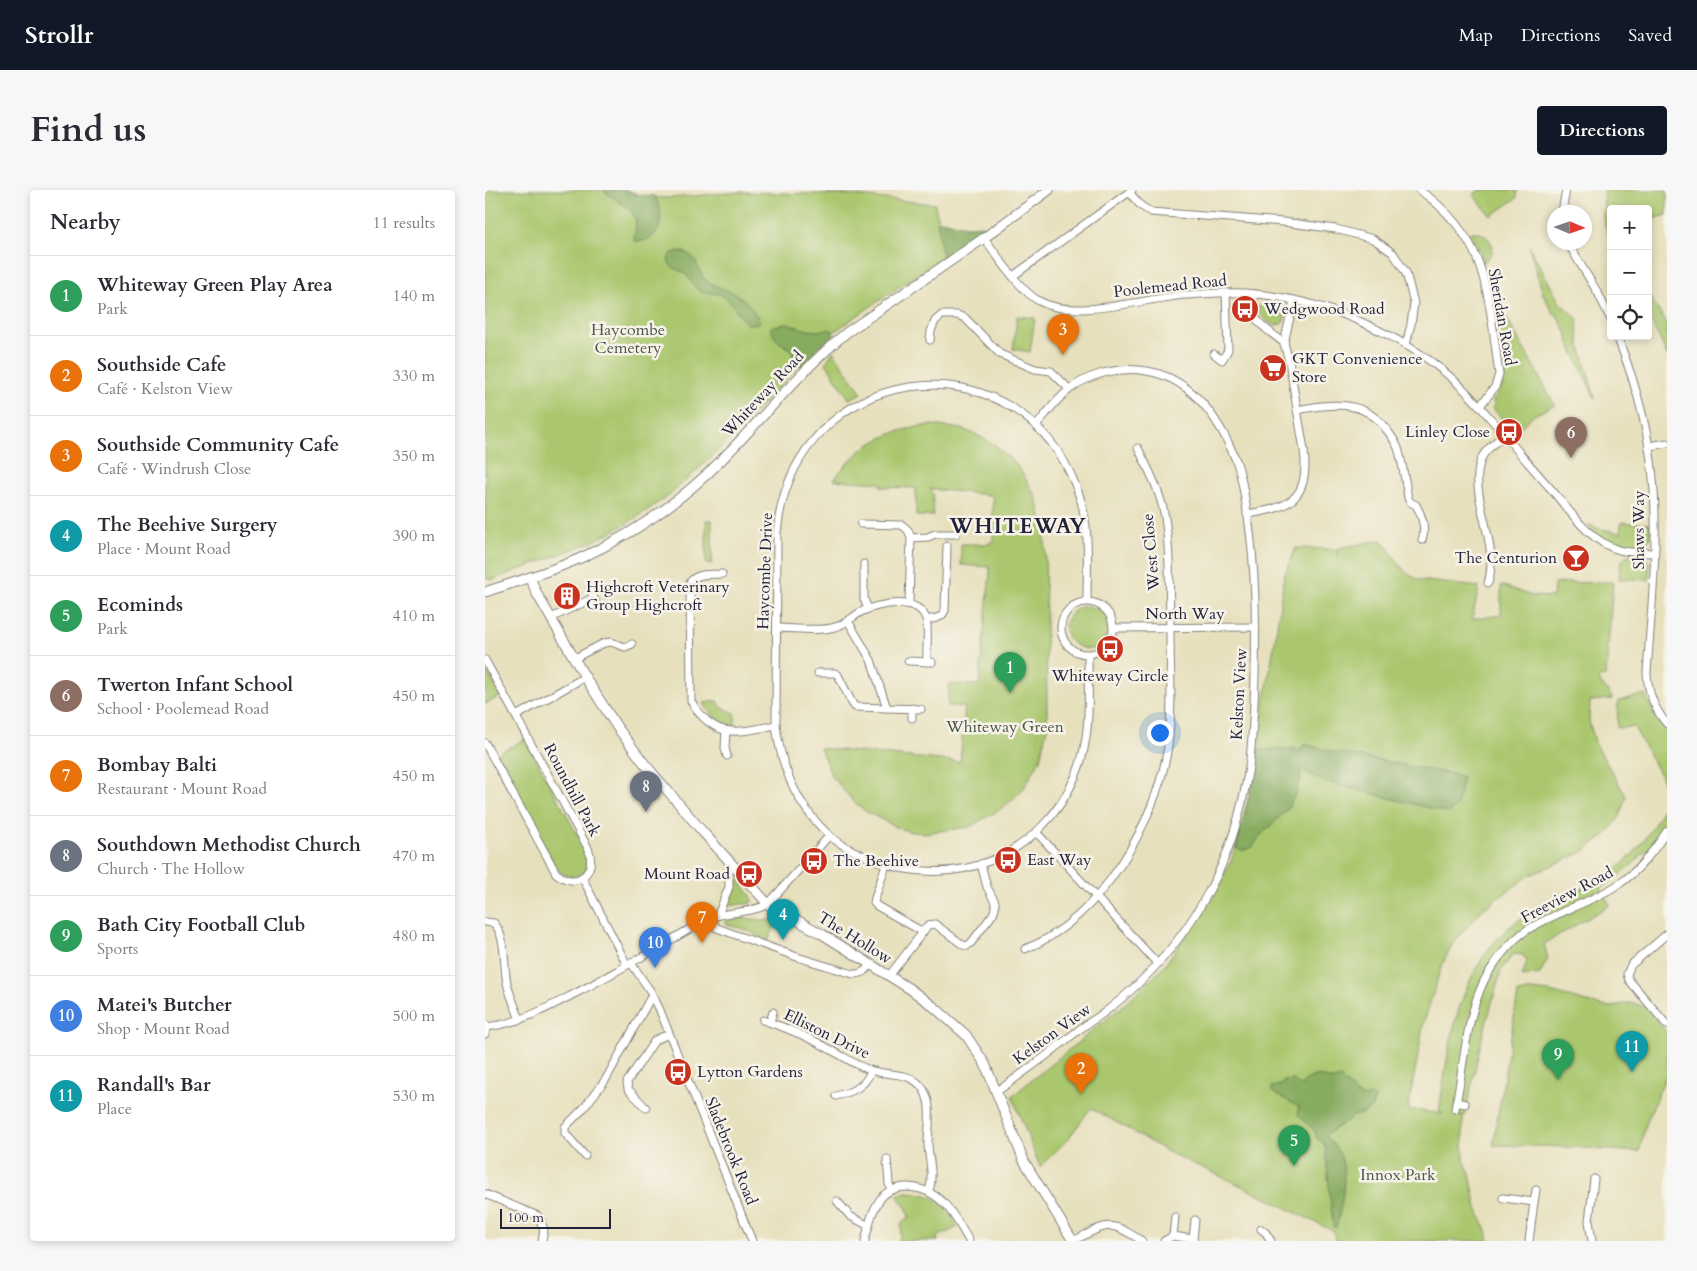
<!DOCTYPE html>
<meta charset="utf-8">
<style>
:root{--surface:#fff;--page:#f7f7f7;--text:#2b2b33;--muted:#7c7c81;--line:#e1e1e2;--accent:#111827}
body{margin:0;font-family:Cardo,serif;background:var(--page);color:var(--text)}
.controls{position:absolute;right:15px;top:15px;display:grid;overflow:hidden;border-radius:5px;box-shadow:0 2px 8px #0003}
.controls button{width:45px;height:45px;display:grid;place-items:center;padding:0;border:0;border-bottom:1px solid var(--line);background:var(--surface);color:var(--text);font:25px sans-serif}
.compass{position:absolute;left:1062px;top:15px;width:45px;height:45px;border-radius:50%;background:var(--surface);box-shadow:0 2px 8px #0003;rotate:92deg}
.scale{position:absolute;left:15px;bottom:12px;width:111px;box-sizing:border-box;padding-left:5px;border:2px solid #22223b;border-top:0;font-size:14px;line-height:18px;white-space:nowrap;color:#22223b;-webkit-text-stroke:4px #f7f3e8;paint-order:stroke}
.you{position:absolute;left:674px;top:542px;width:18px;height:18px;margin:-12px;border:4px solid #fff;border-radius:50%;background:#1a73e8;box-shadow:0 0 0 8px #1a73e833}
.badge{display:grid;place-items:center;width:32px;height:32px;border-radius:50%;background:var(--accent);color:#fff;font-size:16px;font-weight:700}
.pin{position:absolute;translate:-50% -41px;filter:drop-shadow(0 1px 2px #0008)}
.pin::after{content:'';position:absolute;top:26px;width:18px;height:15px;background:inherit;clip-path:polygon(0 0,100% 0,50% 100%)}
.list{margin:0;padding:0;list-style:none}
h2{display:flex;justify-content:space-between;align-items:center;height:65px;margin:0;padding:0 20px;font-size:21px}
h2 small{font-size:16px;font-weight:400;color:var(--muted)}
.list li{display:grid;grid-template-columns:32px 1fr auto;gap:15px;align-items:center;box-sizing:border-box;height:80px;padding:0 20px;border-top:1px solid var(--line)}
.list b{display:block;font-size:19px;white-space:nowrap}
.list p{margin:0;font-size:16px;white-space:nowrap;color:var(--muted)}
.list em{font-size:16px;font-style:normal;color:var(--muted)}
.icon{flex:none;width:28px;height:28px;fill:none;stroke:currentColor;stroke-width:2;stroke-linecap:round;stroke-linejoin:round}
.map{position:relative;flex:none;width:1182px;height:1051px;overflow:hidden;border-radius:5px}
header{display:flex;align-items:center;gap:30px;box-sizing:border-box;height:70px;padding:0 25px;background:var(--accent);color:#fff}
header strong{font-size:24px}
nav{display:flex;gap:28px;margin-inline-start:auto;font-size:18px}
.intro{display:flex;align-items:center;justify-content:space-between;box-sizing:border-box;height:120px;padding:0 30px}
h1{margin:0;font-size:35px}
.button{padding:12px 22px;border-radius:5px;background:var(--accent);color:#fff;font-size:18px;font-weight:700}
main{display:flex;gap:30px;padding:0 30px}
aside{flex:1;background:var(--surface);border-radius:5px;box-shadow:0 2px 8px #0003}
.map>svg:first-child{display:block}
.green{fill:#aac76e;stroke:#667454}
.forest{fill:#87ac61;stroke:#54674e}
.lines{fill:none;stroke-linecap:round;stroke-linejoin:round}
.minor-casing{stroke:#84817c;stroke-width:9}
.tertiary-casing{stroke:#84817c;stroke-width:11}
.minor{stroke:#fff;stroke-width:7}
.tertiary{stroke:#fff;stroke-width:9}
.labels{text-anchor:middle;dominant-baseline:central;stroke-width:5;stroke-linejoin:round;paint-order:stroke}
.street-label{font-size:16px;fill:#22223b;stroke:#f7f3e8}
.poi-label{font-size:16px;fill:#22223b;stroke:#f7f3e8;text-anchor:start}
.park-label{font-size:16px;fill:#4b544a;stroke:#f7f3e8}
.district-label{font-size:21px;font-weight:bold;letter-spacing:1px;fill:#22223b;stroke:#f7f3e8}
</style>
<header>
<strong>Strollr</strong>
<nav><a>Map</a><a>Directions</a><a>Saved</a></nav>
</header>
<div class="intro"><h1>Find us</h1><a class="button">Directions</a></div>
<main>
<aside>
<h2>Nearby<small>11 results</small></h2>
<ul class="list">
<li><span class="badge" style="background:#2e9e5b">1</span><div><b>Whiteway Green Play Area</b><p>Park</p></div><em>140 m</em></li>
<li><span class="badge" style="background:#e8710a">2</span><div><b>Southside Cafe</b><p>Café · Kelston View</p></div><em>330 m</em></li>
<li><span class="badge" style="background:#e8710a">3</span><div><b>Southside Community Cafe</b><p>Café · Windrush Close</p></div><em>350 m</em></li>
<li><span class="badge" style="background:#0f9aa8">4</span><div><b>The Beehive Surgery</b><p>Place · Mount Road</p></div><em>390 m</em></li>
<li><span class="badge" style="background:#2e9e5b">5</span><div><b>Ecominds</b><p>Park</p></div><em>410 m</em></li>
<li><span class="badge" style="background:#8d6e63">6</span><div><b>Twerton Infant School</b><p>School · Poolemead Road</p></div><em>450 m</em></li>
<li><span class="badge" style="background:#e8710a">7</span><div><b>Bombay Balti</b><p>Restaurant · Mount Road</p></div><em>450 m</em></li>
<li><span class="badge" style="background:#6b7280">8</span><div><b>Southdown Methodist Church</b><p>Church · The Hollow</p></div><em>470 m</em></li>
<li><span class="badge" style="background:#2e9e5b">9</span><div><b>Bath City Football Club</b><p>Sports</p></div><em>480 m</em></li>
<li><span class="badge" style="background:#3f7fe0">10</span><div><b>Matei's Butcher</b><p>Shop · Mount Road</p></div><em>500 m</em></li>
<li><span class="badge" style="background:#0f9aa8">11</span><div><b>Randall's Bar</b><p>Place</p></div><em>530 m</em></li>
</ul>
</aside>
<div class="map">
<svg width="1182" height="1051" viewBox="0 0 1182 1051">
<rect width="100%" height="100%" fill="#f7f3e8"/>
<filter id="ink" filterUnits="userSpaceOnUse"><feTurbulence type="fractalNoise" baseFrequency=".02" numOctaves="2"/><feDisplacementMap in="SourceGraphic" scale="10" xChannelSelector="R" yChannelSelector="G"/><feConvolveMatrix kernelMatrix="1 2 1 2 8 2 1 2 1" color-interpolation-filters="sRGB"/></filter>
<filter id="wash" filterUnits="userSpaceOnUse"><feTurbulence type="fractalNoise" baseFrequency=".0096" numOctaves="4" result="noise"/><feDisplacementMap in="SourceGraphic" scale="20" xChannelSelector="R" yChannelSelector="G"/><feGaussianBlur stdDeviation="1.12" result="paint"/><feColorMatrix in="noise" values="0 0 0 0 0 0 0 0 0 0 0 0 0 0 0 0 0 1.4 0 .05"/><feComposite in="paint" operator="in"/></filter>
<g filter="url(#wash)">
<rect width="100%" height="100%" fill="#e7e0bd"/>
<g class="green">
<polygon points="0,0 143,0 160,7 184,8 254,2 362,5 450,14 459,66 337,150 279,213 230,264 185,305 143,333 107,352 7,390 0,388"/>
<polygon points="994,0 1032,0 1032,8 1006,26 988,5"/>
<polygon points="1119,0 1182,0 1182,25 1169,29 1163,32 1163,19 1126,19 1126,52 1118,29"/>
<path d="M 988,42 C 1005,42 1016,62 999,71 L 992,55 L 984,43 Z"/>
<polygon points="1044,56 1075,113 1093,129 1092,136 1095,156 1110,208 1083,151 1084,148 1072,125 1069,124 1058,104"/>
<path d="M 1004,96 L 1070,215 L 1047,226 L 1030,243 L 1009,220 L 1008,210 C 1018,198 1021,188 1019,173 C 1018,168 1018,165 1015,161 Z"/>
<polygon points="1163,104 1182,134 1182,167 1179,158 1163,125"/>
<path d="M 779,112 C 794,114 806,114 798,133 L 790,136 C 782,132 765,120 779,112 Z"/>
<polygon points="532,126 550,128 545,162 528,159"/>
<polygon points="348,161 377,203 364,209 341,173"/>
<path d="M 446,235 L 477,239 L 490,244 L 510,255 L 529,272 L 538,284 L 550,305 L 554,316 L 560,348 L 562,522 L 562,538 L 555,570 L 539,598 L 525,612 L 511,622 L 484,637 L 441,643 L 426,642 L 411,637 L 380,621 L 369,612 L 347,587 L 335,558 L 475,572 L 480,517 L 463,516 L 464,494 L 494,495 L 505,381 L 505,377 L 476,375 L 476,354 L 505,354 L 505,352 L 508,352 L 508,308 L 505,305 L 445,299 L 448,304 L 448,326 L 431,326 L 431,298 L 396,297 L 396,293 L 349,290 C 374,254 403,240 446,235 Z"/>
<rect x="221" y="330" width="6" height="44"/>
<path d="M 1136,332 L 1166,334 L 1165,349 C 1156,359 1130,356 1118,350 C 1112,346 1108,342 1103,336 L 1105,335 L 1112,338 L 1136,343 Z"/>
<path d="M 897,350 L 920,382 L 934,390 L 994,397 L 987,429 L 1016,425 L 1016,395 L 1047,406 L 1068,407 L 1069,393 L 1128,392 L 1121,485 L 1113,489 L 1128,509 L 1105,511 L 1104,531 L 1111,555 L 1141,606 L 1134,628 L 1123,643 L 1098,662 L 1045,685 L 998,719 L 968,753 L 957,775 L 939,832 L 923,919 L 958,924 L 954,922 C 963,862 970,795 1013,748 C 1041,717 1082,708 1118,688 C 1148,670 1168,641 1182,610 C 1182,616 1182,624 1182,630 C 1174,654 1137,685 1116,698 L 1125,715 L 1059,754 L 1063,768 L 1055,784 L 1037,787 L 1042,771 L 1038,765 L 1028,764 L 1016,781 L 996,852 L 980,926 L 973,926 L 978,927 L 978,949 L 979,970 L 985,983 L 992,1018 L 1002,1041 L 1004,1051 L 852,1051 L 850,1050 L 848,1041 L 763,999 L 685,963 L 606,918 L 583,949 L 555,977 L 527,906 L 634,819 L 676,780 L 728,708 L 747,669 L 757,633 L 767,593 L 771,560 L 790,450 L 799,386 L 811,358 L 850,359 L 853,367 L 854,367 L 852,358 Z"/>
<path d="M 1143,365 C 1166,366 1165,369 1164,390 L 1134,389 C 1135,379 1134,370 1143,365 Z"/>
<path d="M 602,416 L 615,420 L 622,428 L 624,439 L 624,443 L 610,459 C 573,461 571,420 602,416 Z"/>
<polygon points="0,478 16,506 0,514"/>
<polygon points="1160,504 1170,526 1182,538 1182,602 1176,587 1149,537 1132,538 1133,511"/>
<path d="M 233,511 L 236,517 L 250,523 L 250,536 C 235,534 226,527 219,513 Z"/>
<path d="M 40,549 L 103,664 L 103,669 L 100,681 C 90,689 81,688 72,679 L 10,565 Z"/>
<polygon points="248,685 250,685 266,706 267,711 266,713 242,716 241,714 247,697"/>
<path d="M 256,728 L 293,731 L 282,752 C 274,749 269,742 261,740 C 254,737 244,737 239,732 L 242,730 Z"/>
<polygon points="1046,800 1065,802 1117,816 1127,817 1142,813 1149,813 1162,818 1182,843 1182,883 1162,931 1154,962 1085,957 1008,955 1033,803"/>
<path d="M 420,1002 C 450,1003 459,1012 473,1037 L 452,1047 L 453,1051 L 414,1051 L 417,1032 L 424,1027 L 422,1019 L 412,1005 Z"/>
</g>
<g class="forest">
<path d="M 118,0 L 138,0 L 151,5 L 169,6 C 177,16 179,38 168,46 C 163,50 158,51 153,52 L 149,51 C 149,45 151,40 151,34 C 152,19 128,9 118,0 Z"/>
<polygon points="452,31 461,31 480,36 498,35 502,39 458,70"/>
<path d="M 194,61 C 216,64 210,81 222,91 C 229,96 237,98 244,101 C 259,106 267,118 275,131 L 271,134 L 262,134 C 253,127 250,114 240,107 C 233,102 225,104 217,102 C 208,98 207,91 201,85 C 198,81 189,79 185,75 L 183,69 L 187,63 Z"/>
<path d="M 302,133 C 312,137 320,140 331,141 C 337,141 341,138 347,140 L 349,145 L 346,150 L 334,156 L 320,175 L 315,176 L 308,174 C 311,150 290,161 286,137 Z"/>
<polygon points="819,554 845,561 978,586 972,616 963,623 841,592 815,580 815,592 814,592 811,603 802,620 774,647 768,657 757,661 751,658 767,593 771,560 809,558 814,562"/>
<path d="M 831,885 L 847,890 L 856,888 L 871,904 L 880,908 L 886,905 L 890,908 L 887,918 L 879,923 L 869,926 L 840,945 C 845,952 854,959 856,967 C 863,987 856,1018 851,1038 L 848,1037 L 840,956 L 835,950 L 831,948 L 830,941 L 813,925 L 814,917 L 787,902 L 787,897 L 796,895 L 799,891 L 808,890 L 816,896 L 821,890 Z"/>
</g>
</g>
<g filter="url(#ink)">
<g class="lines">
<g class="minor-casing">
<g id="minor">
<path d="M 934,0 C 960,17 984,45 994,74 C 1006,108 1009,149 1014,184 L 1010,197 L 995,216"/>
<polyline points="644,2 656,16 666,22 798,32 851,39 888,49 908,63 921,83 929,113 926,134 921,155"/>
<polyline points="1077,22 1081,0"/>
<path d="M 499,48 C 513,66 534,100 554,111 C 589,131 660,108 700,105 C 719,104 740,102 760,103 C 792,105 827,113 857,124 C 898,140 938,162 970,191 C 988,207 1003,226 1019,244 C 1034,263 1050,281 1066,299 C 1085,321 1104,351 1134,360 C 1144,363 1158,362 1169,363"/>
<polyline points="1082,52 1113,103 1126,130"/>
<polyline points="528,86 647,0"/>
<path d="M 769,104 C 763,132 780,137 799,153"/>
<path d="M 1132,146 C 1152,196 1166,248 1169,301 C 1173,361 1166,422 1162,483 C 1163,502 1169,519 1182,534"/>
<polyline points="445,150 446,141 450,131 457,125 472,125 480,128 515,164 550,179 566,181 584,199"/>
<polyline points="729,164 737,170 743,160 741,103"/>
<path d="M 812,220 C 845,214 878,208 901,239 C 906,245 910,251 913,258 C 918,274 920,291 923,308 L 925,312 L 931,315 C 937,325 941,339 937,350"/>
<polyline points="1164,256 1182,253"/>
<path d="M 762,324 C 805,318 825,309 819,260 L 804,171 L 799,153 L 809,110"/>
<polyline points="376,334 417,335 423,340 426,348 424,413"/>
<polyline points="426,348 443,347 450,344 471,344"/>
<polyline points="379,374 379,409 383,419"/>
<path d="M 237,384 C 225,385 213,382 205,392 L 206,511 C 229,550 252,543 291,535"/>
<path d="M 1003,393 C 1016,351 981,304 997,267 C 1001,259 1012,251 1019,245"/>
<polyline points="105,398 112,416"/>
<path d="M 602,411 C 602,374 606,334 592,299 C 532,140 307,171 292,343 L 291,535 C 296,578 311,615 344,645 C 356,656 372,663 387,669 C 469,703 557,666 591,585 C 607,547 603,505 603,465"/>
<circle cx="602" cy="438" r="26"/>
<polyline points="66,428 108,408"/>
<path d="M 442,430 C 450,428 457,429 460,420 L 462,356"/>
<polyline points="363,431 386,470 402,518 436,519"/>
<path d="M 292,438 C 309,438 333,442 350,437 C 359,435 367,427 376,422 C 393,413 434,406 441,429 C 444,438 441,462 442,472"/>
<polyline points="629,438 771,437"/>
<polyline points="90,468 119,453 126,452 140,457 147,454"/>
<path d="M 0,470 L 103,658 C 113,682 92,701 71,683 L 0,553"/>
<polyline points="423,471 447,472"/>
<polyline points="333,483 350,483 353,485 367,513 370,517 402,518"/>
<polyline points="427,518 427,528"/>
<polyline points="31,526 100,487"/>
<polyline points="241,541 240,558 242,566"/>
<polyline points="552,643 672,773"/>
<polyline points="401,675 390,708 389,713 392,716 438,742 443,735 450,734 478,755 482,756 486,753 508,724 510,718 510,712 502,697 496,674"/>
<polyline points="97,687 142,775"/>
<polyline points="233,725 244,697 244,671"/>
<path d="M 224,728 L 232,738 L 312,767 L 368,784 C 377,784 380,782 385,774"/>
<path d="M 0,732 L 9,733 C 22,748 18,775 22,793 C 25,806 31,818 35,830"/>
<polyline points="1182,744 1146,775 1142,784 1144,790 1182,835"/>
<path d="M 540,759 C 615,731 672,631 683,556 C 688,518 685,480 685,442 C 684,405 686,365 680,328 C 676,303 664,280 653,258"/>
<polyline points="146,773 166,802 174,818 267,1051"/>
<polyline points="404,786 438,742"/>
<path d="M 278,830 C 302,838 326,848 348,861 C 361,868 372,876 385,880 C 402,886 423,881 436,896 C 449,911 443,937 443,955 C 444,971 449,985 444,1001"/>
<polyline points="285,832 288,822"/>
<path d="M 0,834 L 2,837 C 36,833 62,818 91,803 C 136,780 180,753 224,728 C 243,721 265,724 283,714 L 344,646"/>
<polyline points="0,844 2,837"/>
<path d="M 511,902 C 540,882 568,861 595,839 C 603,833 612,828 620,822 C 662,790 699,748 724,701 C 745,663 757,620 764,577 C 768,548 769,517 770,487 C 771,434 771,381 763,327 C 760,310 758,290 752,273 C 736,232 709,189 662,181 C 633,176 600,184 578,205 C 568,214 560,225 552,235"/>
<path d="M 351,906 C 367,902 380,897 386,881"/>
<polyline points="971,912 980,914"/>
<polyline points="161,918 143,899 142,892 170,850 184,844"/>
<path d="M 970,919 C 979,877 980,832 998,793 C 1006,776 1026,750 1042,740 C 1071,722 1105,713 1134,694 C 1154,681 1169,660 1182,641"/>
<polyline points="100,966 80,943 80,937 98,919 121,889 167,805"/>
<polyline points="402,969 404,994 406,1000"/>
<polyline points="0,1004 53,1026 59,1039 57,1051"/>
<polyline points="1018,1008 1049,1012 1044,1051"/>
<polyline points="352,1011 365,1026 384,1036"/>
<polyline points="1049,1012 1051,1000"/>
<polyline points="776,1039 781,1043 786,1051"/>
<polyline points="688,1046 690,1027"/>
<polyline points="708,1049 710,1030"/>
<path d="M 380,1051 C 383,1038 386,1023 394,1011 C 399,1002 410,998 420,997 C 455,997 469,1024 484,1051"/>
<path d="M 588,1051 C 623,1034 623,1029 657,1051"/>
<polyline points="679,1051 688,1046 708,1049 708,1051"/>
<polyline points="1107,1051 1104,1031 1109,989"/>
</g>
</g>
<g class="tertiary-casing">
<g id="tertiary">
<polyline points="45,387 52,404 100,487 132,537 159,573 217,641 283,714 337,744 425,799 448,816 481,845 500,874 539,971 588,1051"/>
<path d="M 0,402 C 33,391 68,381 100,366 C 144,346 185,318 220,286 C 269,240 309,186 361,143 L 499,48 L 564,0"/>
</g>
</g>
<use href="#minor" class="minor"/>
<use href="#tertiary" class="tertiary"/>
</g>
</g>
<defs>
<g id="bus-disc" transform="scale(1.4375)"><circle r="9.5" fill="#c8321e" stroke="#f7f3e8"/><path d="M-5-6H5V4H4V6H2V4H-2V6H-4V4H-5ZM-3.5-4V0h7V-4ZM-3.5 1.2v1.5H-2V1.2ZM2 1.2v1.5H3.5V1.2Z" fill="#fff"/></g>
<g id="supermarket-disc" transform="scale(1.4375)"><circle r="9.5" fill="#c8321e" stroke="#f7f3e8"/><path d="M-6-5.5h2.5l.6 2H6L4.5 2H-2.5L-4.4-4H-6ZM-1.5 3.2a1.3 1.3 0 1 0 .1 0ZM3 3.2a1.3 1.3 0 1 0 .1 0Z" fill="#fff"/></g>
<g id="bar-disc" transform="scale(1.4375)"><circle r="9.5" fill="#c8321e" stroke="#f7f3e8"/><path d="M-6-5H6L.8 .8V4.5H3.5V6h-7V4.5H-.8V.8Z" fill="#fff"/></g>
<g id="building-disc" transform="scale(1.4375)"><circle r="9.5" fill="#c8321e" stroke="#f7f3e8"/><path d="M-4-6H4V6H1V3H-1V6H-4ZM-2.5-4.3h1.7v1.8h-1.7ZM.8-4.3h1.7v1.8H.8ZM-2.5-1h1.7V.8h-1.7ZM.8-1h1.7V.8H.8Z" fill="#fff"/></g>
</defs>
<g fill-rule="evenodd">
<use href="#bus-disc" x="760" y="119"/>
<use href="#supermarket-disc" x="788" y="178"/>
<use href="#bus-disc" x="1024" y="242"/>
<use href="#bar-disc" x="1091" y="368"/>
<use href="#building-disc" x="82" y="406"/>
<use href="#bus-disc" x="625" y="459"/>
<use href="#bus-disc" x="523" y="670"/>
<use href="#bus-disc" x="329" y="671"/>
<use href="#bus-disc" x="264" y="684"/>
<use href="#bus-disc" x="193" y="882"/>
</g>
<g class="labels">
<g class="street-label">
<text transform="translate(685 96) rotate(-6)">Poolemead Road</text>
<text transform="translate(1017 127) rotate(80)">Sheridan Road</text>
<text transform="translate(278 204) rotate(-47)">Whiteway Road</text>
<text transform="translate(1154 340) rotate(-90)">Shaws Way</text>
<text transform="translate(666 362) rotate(-95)">West Close</text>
<text transform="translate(280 381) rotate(-88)">Haycombe Drive</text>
<text x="700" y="424">North Way</text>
<text transform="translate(754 504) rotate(-87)">Kelston View</text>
<text transform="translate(87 600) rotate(62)">Roundhill Park</text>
<text transform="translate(1082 705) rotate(-28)">Freeview Road</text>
<text transform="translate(370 748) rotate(32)">The Hollow</text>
<text transform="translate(342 844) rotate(26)">Elliston Drive</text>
<text transform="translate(567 844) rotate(-36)">Kelston View</text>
<text transform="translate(246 961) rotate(68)">Sladebrook Road</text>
</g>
<g class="poi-label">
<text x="779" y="119">Wedgwood Road</text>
<text x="807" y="169">GKT Convenience<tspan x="807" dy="18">Store</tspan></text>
<text x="1005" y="242" text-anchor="end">Linley Close</text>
<text x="1072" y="368" text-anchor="end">The Centurion</text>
<text x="101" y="397">Highcroft Veterinary<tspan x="101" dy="18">Group Highcroft</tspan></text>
<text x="625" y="486" text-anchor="middle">Whiteway Circle</text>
<text x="542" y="670">East Way</text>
<text x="348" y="671">The Beehive</text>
<text x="245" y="684" text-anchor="end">Mount Road</text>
<text x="212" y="882">Lytton Gardens</text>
</g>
<g class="park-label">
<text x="143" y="140">Haycombe<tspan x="143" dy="18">Cemetery</tspan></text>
<text x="520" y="537">Whiteway Green</text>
<text x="913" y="985">Innox Park</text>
</g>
<g class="district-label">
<text x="533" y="336">WHITEWAY</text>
</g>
</g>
</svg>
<div class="controls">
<button>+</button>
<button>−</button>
<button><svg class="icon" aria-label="locate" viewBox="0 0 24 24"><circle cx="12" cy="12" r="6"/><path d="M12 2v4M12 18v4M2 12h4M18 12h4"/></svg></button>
</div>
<svg class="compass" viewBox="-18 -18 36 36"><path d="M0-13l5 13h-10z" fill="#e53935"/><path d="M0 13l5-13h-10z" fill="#7c7c81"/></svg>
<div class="scale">100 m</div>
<div class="you"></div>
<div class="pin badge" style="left:525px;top:503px;background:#2e9e5b">1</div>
<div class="pin badge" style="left:596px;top:904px;background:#e8710a">2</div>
<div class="pin badge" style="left:578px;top:165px;background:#e8710a">3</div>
<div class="pin badge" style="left:298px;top:750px;background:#0f9aa8">4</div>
<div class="pin badge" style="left:809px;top:976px;background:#2e9e5b">5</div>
<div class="pin badge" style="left:1086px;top:268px;background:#8d6e63">6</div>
<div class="pin badge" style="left:217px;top:753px;background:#e8710a">7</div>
<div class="pin badge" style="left:161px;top:622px;background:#6b7280">8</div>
<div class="pin badge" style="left:1073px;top:890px;background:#2e9e5b">9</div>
<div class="pin badge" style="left:170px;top:778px;background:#3f7fe0">10</div>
<div class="pin badge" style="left:1147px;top:882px;background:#0f9aa8">11</div>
</div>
</main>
